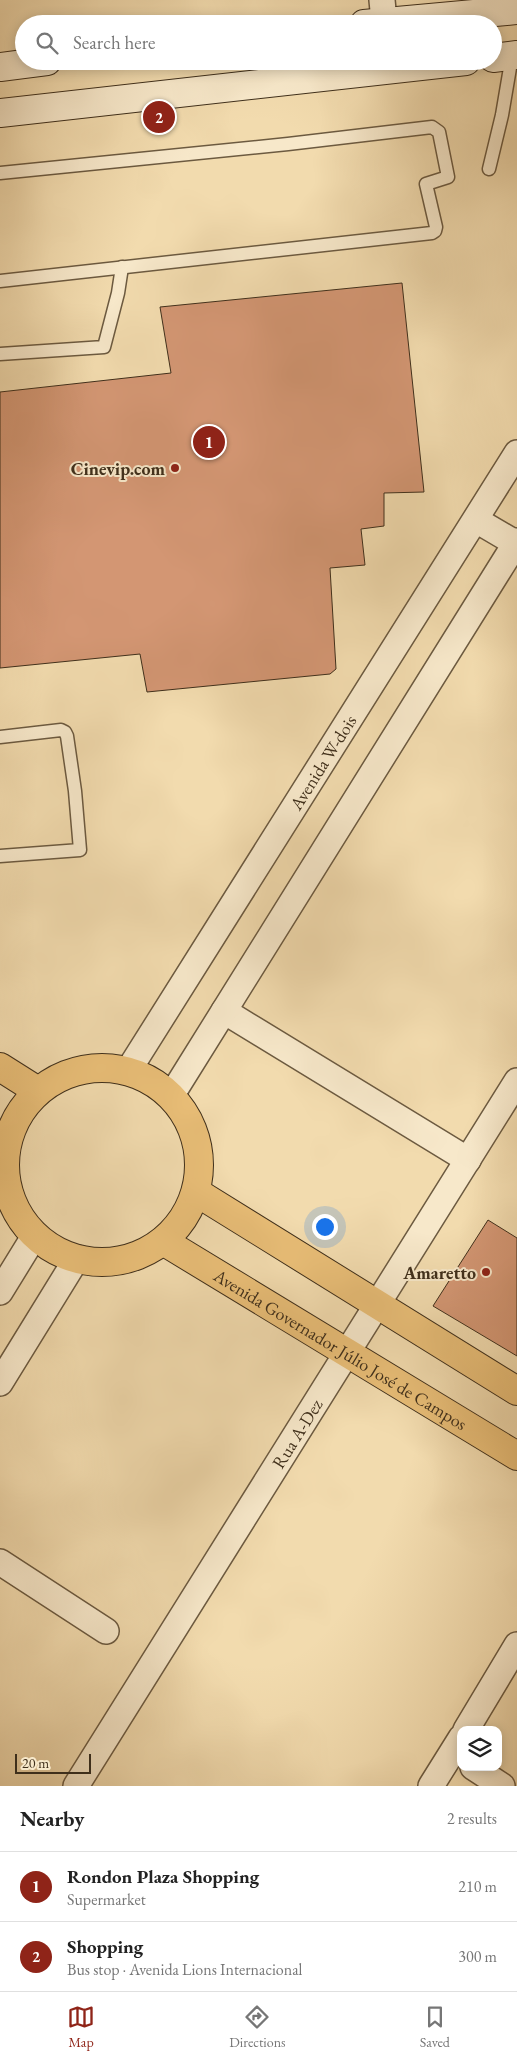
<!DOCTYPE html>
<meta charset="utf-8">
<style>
:root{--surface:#fff;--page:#f6f6f6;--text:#222;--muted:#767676;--line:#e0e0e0;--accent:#8f2418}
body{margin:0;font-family:"EB Garamond",serif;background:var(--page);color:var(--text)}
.controls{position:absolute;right:15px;bottom:15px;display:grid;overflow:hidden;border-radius:10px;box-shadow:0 2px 12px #0003}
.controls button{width:45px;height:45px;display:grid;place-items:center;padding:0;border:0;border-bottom:1px solid var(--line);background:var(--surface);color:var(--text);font:25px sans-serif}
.scale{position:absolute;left:15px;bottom:12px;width:76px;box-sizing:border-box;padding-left:5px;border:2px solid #3f2f1b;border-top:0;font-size:14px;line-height:18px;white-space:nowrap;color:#3f2f1b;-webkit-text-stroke:4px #f7e8ca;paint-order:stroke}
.you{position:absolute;left:324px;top:1226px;width:18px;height:18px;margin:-12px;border:4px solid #fff;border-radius:50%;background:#1a73e8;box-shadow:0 0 0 8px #1a73e833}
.badge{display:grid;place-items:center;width:32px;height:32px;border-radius:50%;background:var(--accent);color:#fff;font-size:16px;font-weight:700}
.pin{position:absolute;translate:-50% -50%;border:2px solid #fff;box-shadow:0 1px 5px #0006}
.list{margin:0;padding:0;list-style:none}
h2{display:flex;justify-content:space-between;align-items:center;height:65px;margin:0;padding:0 20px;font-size:21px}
h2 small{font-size:16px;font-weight:400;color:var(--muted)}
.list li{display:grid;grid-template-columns:32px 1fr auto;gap:15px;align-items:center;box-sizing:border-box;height:70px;padding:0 20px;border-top:1px solid var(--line)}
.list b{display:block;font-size:19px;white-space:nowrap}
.list p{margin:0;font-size:16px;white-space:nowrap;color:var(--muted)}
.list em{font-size:16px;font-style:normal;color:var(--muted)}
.icon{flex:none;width:28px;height:28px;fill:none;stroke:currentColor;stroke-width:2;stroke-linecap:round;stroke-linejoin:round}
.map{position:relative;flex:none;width:517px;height:1786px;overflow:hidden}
.search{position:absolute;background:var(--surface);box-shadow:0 2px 12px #0003;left:15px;right:15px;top:15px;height:55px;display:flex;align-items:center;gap:12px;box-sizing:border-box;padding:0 18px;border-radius:28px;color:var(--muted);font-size:19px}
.sheet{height:205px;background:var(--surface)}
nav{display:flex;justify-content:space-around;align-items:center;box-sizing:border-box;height:70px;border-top:1px solid var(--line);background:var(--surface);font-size:14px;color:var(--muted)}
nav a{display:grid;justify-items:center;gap:2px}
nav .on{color:var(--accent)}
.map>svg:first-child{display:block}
.building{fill:#d39673;stroke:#3f2f1b}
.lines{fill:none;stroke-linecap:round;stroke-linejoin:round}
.lane-casing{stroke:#6c5a40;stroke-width:15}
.street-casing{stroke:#6c5a40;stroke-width:28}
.secondary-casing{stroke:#3f2f1b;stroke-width:30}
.primary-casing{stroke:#3f2f1b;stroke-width:30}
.lane{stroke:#f7e8ca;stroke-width:12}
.street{stroke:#f7e8ca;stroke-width:25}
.secondary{stroke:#f7e8ca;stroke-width:28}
.primary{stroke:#e9be77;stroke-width:28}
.poi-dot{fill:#8f2418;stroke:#f7e8ca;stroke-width:2}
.labels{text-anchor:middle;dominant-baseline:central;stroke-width:4;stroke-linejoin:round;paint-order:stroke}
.poi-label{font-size:18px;font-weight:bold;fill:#3f2f1b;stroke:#f7e8ca;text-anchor:end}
.street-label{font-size:18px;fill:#3f2f1b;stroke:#f7e8ca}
</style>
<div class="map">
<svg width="517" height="1786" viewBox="0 0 517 1786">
<rect width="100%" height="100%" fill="#f2dbae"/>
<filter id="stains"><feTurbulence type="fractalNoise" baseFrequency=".004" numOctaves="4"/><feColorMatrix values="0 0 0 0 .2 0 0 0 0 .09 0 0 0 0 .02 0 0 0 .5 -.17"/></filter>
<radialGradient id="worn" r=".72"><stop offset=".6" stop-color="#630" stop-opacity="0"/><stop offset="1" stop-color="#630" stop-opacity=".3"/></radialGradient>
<g class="building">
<polygon points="402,283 424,492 384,493 384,526 361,529 365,565 330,568 336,669 330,674 147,692 140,654 0,668 0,392 171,373 160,307"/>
<polygon points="488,1220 517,1238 517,1356 433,1306"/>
</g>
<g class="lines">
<g class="lane-casing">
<g id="lane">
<polyline points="489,169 502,115 512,56"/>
<polyline points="0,173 288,144 432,127 439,132 448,177 426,184 436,227 435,231 432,233 0,281"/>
<polyline points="0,354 104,347 118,293 122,267"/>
<polyline points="0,737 61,730 65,732 67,736 75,791 80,850 0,856"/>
</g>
</g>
<g class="street-casing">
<g id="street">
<polyline points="382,0 384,21"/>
<polyline points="476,520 517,544"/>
<polyline points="224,1011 468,1160"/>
<path id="s1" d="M 128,1071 L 517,453"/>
<polyline points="171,1096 517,541"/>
<polyline points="0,1292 35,1235"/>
<polyline points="0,1383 77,1258"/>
<polyline points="0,1562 106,1631"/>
<polyline points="466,1730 517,1645"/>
<polyline points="473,1767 502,1786"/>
<path id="s2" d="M 76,1786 L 517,1081"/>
<polyline points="431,1786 461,1738"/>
</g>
</g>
<g class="secondary-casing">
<g id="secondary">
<polyline points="364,24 517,10"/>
<polyline points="493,58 517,55"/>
<polyline points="0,67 47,61"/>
<polyline points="0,113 466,61"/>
</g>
</g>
<g class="primary-casing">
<g id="primary">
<polyline points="0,1067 38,1091"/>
<circle cx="102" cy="1165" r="97"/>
<polyline points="196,1192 517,1391"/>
<path id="s3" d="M 163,1241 L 517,1456"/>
</g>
</g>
<use href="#lane" class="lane"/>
<use href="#street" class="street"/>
<use href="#secondary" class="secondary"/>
<use href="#primary" class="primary"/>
</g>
<g class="poi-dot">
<circle cx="175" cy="468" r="5"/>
<circle cx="486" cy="1272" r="5"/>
</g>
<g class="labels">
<g class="poi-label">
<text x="165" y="468">Cinevip.com</text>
<text x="476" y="1272">Amaretto</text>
</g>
<g class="street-label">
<text stroke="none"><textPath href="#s1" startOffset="365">Avenida W-dois</textPath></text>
<text stroke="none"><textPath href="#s3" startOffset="208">Avenida Governador Júlio José de Campos</textPath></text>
<text stroke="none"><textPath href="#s2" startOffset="416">Rua A-Dez</textPath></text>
</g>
</g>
<rect width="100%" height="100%" filter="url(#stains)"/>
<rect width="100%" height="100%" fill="url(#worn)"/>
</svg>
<div class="controls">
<button><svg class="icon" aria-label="layers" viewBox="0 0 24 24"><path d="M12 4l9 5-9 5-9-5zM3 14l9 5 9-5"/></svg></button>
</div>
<div class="scale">20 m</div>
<div class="you"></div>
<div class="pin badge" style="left:209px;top:442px">1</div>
<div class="pin badge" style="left:159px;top:117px">2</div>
<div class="search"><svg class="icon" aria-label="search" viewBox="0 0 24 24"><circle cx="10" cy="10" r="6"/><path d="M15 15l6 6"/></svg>Search here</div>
</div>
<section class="sheet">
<h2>Nearby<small>2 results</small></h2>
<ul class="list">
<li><span class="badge">1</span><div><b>Rondon Plaza Shopping</b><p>Supermarket</p></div><em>210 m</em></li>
<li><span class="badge">2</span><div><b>Shopping</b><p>Bus stop · Avenida Lions Internacional</p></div><em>300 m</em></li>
</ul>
</section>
<nav>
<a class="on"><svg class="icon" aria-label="map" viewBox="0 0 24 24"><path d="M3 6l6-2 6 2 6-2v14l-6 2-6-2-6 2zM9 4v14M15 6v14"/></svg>Map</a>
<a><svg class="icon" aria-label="directions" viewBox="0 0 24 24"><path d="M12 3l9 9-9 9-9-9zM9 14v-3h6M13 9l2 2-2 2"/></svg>Directions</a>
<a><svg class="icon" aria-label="saved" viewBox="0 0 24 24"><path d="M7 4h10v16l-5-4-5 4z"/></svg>Saved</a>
</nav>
